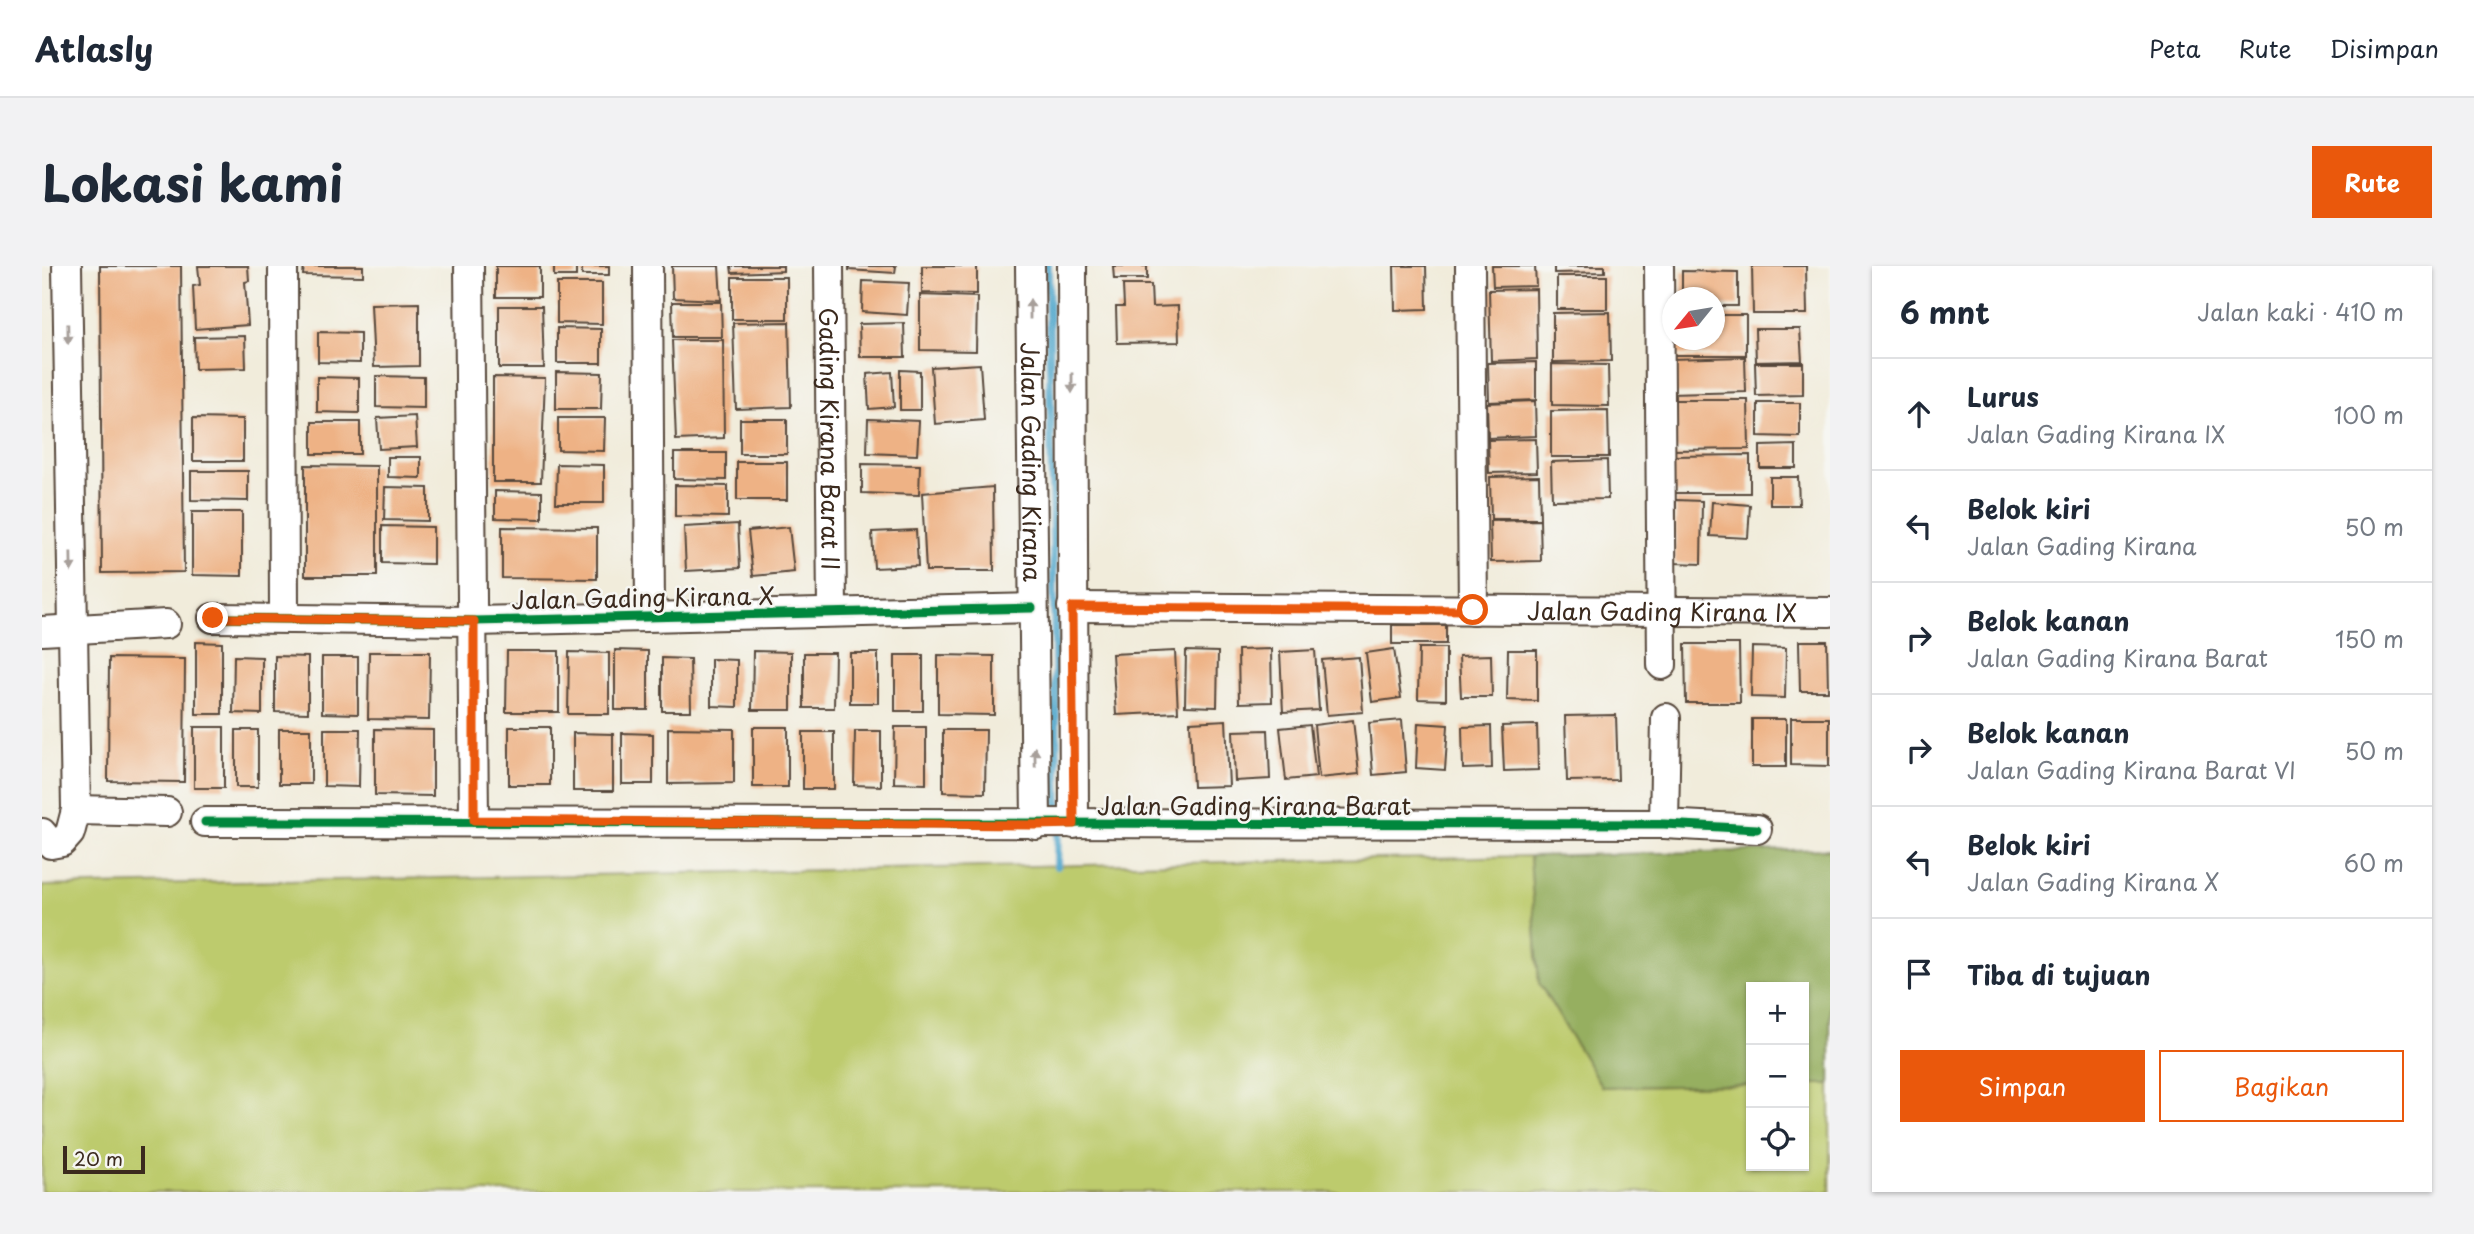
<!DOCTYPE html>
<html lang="id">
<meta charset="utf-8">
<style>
:root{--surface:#fff;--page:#f2f2f3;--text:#1f2937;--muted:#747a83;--line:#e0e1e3;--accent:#ea580c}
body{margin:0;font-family:"Playpen Sans",sans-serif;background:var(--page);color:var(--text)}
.controls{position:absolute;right:21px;bottom:21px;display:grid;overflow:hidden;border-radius:0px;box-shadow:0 2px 5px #0004}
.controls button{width:63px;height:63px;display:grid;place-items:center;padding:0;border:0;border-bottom:2px solid var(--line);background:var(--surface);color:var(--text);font:35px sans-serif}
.compass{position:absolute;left:1620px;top:21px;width:63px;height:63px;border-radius:50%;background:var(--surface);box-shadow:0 2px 5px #0004;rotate:240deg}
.scale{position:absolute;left:21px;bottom:18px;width:82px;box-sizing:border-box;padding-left:7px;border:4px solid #3b2a1e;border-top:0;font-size:19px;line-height:24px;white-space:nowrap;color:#3b2a1e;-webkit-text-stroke:5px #f6f6f2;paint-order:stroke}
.stop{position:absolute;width:21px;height:21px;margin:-16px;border:5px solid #ea580c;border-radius:50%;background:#fff}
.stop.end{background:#ea580c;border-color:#fff;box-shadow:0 2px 7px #0008}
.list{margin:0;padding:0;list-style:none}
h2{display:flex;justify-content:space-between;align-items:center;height:91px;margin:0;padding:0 28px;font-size:30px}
h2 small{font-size:23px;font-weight:400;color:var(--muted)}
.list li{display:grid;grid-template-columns:46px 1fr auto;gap:21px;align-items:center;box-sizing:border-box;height:112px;padding:0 28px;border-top:2px solid var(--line)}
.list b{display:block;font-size:26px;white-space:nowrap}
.list p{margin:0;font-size:23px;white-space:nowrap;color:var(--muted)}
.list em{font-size:23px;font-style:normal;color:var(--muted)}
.actions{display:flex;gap:14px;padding:21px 28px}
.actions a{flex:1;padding:16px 0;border:2px solid var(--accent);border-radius:0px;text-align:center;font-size:24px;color:var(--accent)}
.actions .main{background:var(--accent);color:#fff}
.icon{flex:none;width:38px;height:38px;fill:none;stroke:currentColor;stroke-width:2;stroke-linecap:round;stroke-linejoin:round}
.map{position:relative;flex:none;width:1788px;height:926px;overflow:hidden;border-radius:0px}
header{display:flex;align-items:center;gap:42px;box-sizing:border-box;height:98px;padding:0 35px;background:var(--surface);border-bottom:2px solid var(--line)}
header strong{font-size:33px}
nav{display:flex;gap:38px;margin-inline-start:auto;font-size:24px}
.intro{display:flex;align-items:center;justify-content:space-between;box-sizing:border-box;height:168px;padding:0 42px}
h1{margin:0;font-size:49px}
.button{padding:18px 32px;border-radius:0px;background:var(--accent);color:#fff;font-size:24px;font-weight:700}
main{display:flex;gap:42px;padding:0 42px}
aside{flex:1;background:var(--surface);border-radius:0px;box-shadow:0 2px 5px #0004}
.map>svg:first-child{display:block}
.green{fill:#bdcb6d;stroke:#7c7a46;stroke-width:2}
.forest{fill:#96af60;stroke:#686c3f;stroke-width:2}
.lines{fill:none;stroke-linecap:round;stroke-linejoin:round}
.stream{stroke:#4ea5cb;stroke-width:8}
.building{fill:#eeb285}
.minor-casing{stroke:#56473a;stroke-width:32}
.minor{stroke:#fff;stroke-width:28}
.cycleway-casing{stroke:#f6f6f2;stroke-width:13}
.cycleway{stroke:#00873e;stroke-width:9}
.oneway{fill:#a79f9a}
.route{stroke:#ea580c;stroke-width:9}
.labels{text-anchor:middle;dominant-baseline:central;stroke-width:5;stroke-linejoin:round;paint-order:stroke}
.street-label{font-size:24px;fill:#3b2a1e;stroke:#f6f6f2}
</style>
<header>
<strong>Atlasly</strong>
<nav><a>Peta</a><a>Rute</a><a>Disimpan</a></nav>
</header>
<div class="intro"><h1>Lokasi kami</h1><a class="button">Rute</a></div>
<main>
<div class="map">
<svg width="1788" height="926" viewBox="0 0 1788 926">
<rect width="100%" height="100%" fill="#f6f6f2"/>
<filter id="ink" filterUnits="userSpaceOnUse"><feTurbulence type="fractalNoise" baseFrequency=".0143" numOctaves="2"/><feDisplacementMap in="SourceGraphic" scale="14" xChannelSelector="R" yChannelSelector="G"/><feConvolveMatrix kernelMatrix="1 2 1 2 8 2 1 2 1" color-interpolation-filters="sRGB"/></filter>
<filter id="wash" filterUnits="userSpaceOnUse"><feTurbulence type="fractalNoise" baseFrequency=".00686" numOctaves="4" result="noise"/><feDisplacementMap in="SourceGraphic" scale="28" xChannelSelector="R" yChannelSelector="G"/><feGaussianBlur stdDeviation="1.57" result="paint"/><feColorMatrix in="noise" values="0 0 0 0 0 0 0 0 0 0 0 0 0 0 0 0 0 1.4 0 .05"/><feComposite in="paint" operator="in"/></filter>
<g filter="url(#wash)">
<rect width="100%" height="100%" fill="#f1ecdb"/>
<polygon class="green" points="1488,590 1497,717 1560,821 1709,819 1709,900 1762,900 1762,818 1788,818 1788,926 0,926 0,620"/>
<polygon class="forest" points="1788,583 1788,818 1762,818 1762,721 1709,721 1709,819 1560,821 1497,717 1488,590"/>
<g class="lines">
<g class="stream">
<polyline points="1006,0 1016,554"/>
<polyline points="1015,600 1016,561"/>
</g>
</g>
<g id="blocks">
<g class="building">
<polygon points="58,0 139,0 142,306 60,307"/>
<polygon points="156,0 206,0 207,15 203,16 206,59 153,63 151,20 158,19"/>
<polygon points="262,0 321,0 321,10 261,9"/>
<rect x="454" y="0" width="44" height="31"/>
<rect x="512" y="0" width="22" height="10"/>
<rect x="540" y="0" width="27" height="9"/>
<polygon points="630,0 677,0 679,34 631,32"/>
<polygon points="689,0 741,0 741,5 690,7"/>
<polygon points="807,0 854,0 853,7 807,4"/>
<polygon points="880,0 935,0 935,28 880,27"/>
<polygon points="1071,0 1105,0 1105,13 1072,13"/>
<polygon points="1352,0 1384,0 1385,43 1353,44"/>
<polygon points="1450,0 1493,0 1494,20 1451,21"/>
<polygon points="1512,0 1563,0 1563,6 1512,7"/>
<polygon points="1710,0 1764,0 1765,48 1711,48"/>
<polygon points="1640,5 1696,6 1696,40 1672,40 1672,32 1640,32"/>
<rect x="1515" y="10" width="50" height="33"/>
<rect x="690" y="11" width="55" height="42"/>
<polygon points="821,15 867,17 865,49 820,46"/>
<polygon points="515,17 560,17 560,58 515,57"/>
<polygon points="1081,19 1109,19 1110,41 1136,40 1137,76 1075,77 1074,41 1082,41"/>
<polygon points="1494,23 1495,93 1449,95 1447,24"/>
<polygon points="878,29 935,31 934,85 878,84"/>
<polygon points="630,36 679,36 680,71 631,71"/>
<polygon points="377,37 377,100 332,101 329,38"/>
<polygon points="457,40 500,40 502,102 457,102"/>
<polygon points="1568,46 1569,95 1511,96 1511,47"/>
<polygon points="1672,49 1704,49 1704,89 1625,89 1630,74 1672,74"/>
<polygon points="747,56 749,141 694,143 691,57"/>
<polygon points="862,57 863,91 818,91 817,58"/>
<polygon points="515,62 559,63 559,97 515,97"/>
<polygon points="1713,63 1758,63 1760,95 1714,96"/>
<polygon points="276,66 318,67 318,97 276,96"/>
<polygon points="203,70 204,102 153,103 152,71"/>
<polygon points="630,74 681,74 682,172 634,174"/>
<polygon points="1703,91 1704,126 1628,128 1627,93"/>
<polygon points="1494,96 1494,134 1447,136 1446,97"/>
<polygon points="1713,97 1761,97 1761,129 1714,130"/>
<polygon points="938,98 942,154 893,158 889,101"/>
<polygon points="1510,98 1566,99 1567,140 1510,139"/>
<polygon points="858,104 878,105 878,144 858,144"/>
<polygon points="514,106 560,107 559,143 514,143"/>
<polygon points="850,106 852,141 827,143 825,108"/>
<polygon points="334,110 382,111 382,142 334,141"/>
<polygon points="275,111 317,112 317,147 275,146"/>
<polygon points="451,111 503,112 499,216 451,216"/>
<polygon points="1627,134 1706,134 1707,183 1628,184"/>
<polygon points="1493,135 1494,170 1446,172 1445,137"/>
<polygon points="1716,137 1758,137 1758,171 1716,170"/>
<polygon points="1566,144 1567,191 1509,191 1509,145"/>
<polygon points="373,150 375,181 337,183 335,152"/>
<polygon points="151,152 201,153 201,195 151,195"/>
<polygon points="516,152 563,152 562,185 516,184"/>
<rect x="698" y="153" width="47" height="35"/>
<polygon points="826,153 877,155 875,189 825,187"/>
<rect x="270" y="156" width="48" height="32"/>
<polygon points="1494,173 1495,206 1447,207 1446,174"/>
<polygon points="1754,179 1754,202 1718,202 1718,180"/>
<polygon points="632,187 684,187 684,214 632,213"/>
<polygon points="1708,189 1708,227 1629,227 1628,190"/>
<polygon points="346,191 379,191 379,212 346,211"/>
<polygon points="1565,194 1566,233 1510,234 1509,196"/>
<rect x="695" y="196" width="50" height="38"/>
<polygon points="515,198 562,199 562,237 514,237"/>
<polygon points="820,198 878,199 877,229 820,227"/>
<polygon points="263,199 335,200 335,310 263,310"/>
<polygon points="149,205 206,205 206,235 149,234"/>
<polygon points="1497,210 1498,253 1449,253 1448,211"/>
<polygon points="1728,211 1756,211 1757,239 1728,239"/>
<polygon points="633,219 686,220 686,251 633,250"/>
<polygon points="343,221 386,222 386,255 342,254"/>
<polygon points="951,221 952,305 884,305 880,227"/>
<polygon points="453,225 500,226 500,253 453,252"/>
<polygon points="1634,234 1660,235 1659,298 1633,297"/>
<polygon points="1670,236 1708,239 1706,272 1668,270"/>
<polygon points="150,246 200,246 200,310 150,309"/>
<polygon points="1498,254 1499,295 1449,296 1448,255"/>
<polygon points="696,258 698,302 644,305 642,261"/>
<polygon points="340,260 391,261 391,298 340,297"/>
<polygon points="460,261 555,262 555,313 460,312"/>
<polygon points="747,261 752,306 711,310 706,265"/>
<polygon points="874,264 876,300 832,302 830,266"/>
<rect x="1350" y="359" width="54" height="19"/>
<polygon points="1757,375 1785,375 1786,425 1758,425"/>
<polygon points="154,376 180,377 180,448 154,448"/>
<polygon points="1643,378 1697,378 1698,437 1644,437"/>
<polygon points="1710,381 1744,382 1743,432 1709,431"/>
<polygon points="1377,382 1404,382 1404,434 1376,433"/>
<polygon points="1229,383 1230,436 1197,437 1196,384"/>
<polygon points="1352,383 1359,432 1330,436 1324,387"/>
<polygon points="573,384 606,385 606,444 573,444"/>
<polygon points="1273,384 1277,444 1241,446 1238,386"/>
<polygon points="1466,384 1495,384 1495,435 1465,434"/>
<polygon points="465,385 517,385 517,446 464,446"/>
<polygon points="711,385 749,386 749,444 710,444"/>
<polygon points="1133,385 1136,446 1074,449 1070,388"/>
<polygon points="1144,385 1176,386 1175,441 1143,440"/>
<polygon points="327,386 388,386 387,454 326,453"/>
<polygon points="527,386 567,387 567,448 526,448"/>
<polygon points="762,387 793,387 792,442 762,442"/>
<rect x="808" y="387" width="28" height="50"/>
<rect x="853" y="389" width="28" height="56"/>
<polygon points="896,389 952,390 952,449 896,448"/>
<polygon points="1449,389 1450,431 1419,431 1417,390"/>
<polygon points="192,390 220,391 220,448 191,447"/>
<polygon points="233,390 266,391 266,447 233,446"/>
<polygon points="280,391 316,391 316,448 280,447"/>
<polygon points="1317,391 1321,446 1285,449 1280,394"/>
<polygon points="67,392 143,393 142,516 66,515"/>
<polygon points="620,392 648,393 649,445 620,445"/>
<polygon points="669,393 695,394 695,441 669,440"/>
<polygon points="1574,449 1576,514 1525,515 1523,450"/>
<polygon points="1749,452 1787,452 1787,500 1749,499"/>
<rect x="1710" y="453" width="34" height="48"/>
<polygon points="1184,454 1187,520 1151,521 1148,456"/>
<polygon points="1311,454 1317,508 1277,512 1272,459"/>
<polygon points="1360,454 1364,506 1331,509 1327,457"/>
<polygon points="1376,457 1406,459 1403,504 1374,502"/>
<polygon points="1268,459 1274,511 1244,514 1238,462"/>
<polygon points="1495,459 1496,504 1462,505 1460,460"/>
<polygon points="1449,460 1450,502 1421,503 1420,461"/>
<rect x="152" y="461" width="30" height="61"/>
<rect x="467" y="461" width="41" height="58"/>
<rect x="711" y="461" width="35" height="60"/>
<polygon points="853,461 884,461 884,518 852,517"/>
<polygon points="626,462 692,463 692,517 626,518"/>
<rect x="237" y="463" width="32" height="55"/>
<polygon points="282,463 318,463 317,521 282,520"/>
<polygon points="333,463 391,464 391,530 333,529"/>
<rect x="194" y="464" width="22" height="57"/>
<polygon points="901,464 944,464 943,527 901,526"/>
<polygon points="1226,464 1228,513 1193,515 1191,465"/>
<polygon points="813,465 839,465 839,520 812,519"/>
<rect x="761" y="466" width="31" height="57"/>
<polygon points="531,467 571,468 571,525 531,525"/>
<polygon points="580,467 611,468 611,518 580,518"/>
</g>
</g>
</g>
<g filter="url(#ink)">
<use href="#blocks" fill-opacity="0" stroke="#56473a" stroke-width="2"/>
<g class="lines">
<g class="minor-casing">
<g id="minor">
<polyline points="241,0 242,351"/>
<polyline points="427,0 432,554"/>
<polyline points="606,0 608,349"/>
<path id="s1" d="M 787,0 L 790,346"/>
<path id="s2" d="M 988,0 L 994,559"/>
<polyline points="1030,0 1032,558"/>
<polyline points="1428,0 1431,344"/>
<polyline points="1617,0 1620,399"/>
<path id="s3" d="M 1030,341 L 1788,346"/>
<polyline points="171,352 432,355 990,342"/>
<polyline points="0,365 124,358"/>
<polyline points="34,544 125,546"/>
<polyline points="163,556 1622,558 1715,563"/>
<polyline points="1622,558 1624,452"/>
<polyline points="0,567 9,578 20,576 28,567 34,544 25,0"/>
</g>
</g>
<use href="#minor" class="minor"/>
<g class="cycleway-casing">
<g id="cycleway">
<polyline points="171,352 432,355 990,342"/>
<polyline points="163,556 1622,558 1715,563"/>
</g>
</g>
<use href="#cycleway" class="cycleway"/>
</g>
<defs><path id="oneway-solid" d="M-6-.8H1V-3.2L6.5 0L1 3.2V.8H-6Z" transform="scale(1.75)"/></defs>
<g class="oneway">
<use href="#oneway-solid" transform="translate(988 43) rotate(-90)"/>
<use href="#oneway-solid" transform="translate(26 68) rotate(89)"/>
<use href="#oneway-solid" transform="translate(1030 117) rotate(90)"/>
<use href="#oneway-solid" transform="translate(29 296) rotate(89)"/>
<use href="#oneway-solid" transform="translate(993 491) rotate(-91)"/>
</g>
</g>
<g class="lines" filter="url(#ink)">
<polyline class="route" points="171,352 432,355 432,554 994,559 1032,558 1030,341 1431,344"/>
</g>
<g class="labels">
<g class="street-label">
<text stroke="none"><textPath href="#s1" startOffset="173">Gading Kirana Barat II</textPath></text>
<text stroke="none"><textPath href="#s2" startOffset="196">Jalan Gading Kirana</textPath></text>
<text transform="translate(601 331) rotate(-1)">Jalan Gading Kirana X</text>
<text stroke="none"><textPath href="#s3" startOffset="590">Jalan Gading Kirana IX</textPath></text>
<text x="1212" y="539">Jalan Gading Kirana Barat</text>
</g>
</g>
</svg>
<div class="controls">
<button>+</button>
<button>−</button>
<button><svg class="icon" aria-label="locate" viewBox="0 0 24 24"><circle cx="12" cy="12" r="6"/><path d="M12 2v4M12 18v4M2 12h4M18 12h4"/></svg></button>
</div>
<svg class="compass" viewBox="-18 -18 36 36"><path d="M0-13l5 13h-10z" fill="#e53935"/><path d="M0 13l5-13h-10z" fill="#747a83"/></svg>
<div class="scale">20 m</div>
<div class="stop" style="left:1431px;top:344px"></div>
<div class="stop end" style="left:171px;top:352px"></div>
</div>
<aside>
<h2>6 mnt<small>Jalan kaki · 410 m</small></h2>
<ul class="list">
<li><svg class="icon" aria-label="ahead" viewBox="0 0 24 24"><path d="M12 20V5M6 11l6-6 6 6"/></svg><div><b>Lurus</b><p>Jalan Gading Kirana IX</p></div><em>100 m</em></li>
<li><svg class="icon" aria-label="left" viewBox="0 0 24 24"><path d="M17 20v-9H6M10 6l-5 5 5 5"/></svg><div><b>Belok kiri</b><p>Jalan Gading Kirana</p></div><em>50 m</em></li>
<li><svg class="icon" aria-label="right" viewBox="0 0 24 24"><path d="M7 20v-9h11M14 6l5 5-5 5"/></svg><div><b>Belok kanan</b><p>Jalan Gading Kirana Barat</p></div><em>150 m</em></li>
<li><svg class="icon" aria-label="right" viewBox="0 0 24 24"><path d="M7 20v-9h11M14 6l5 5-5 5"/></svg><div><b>Belok kanan</b><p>Jalan Gading Kirana Barat VI</p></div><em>50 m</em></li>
<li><svg class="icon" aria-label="left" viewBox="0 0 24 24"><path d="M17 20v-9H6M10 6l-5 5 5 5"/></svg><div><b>Belok kiri</b><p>Jalan Gading Kirana X</p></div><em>60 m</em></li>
<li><svg class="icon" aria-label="arrive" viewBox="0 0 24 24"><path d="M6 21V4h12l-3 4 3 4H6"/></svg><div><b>Tiba di tujuan</b></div></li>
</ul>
<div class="actions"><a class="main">Simpan</a><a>Bagikan</a></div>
</aside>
</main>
